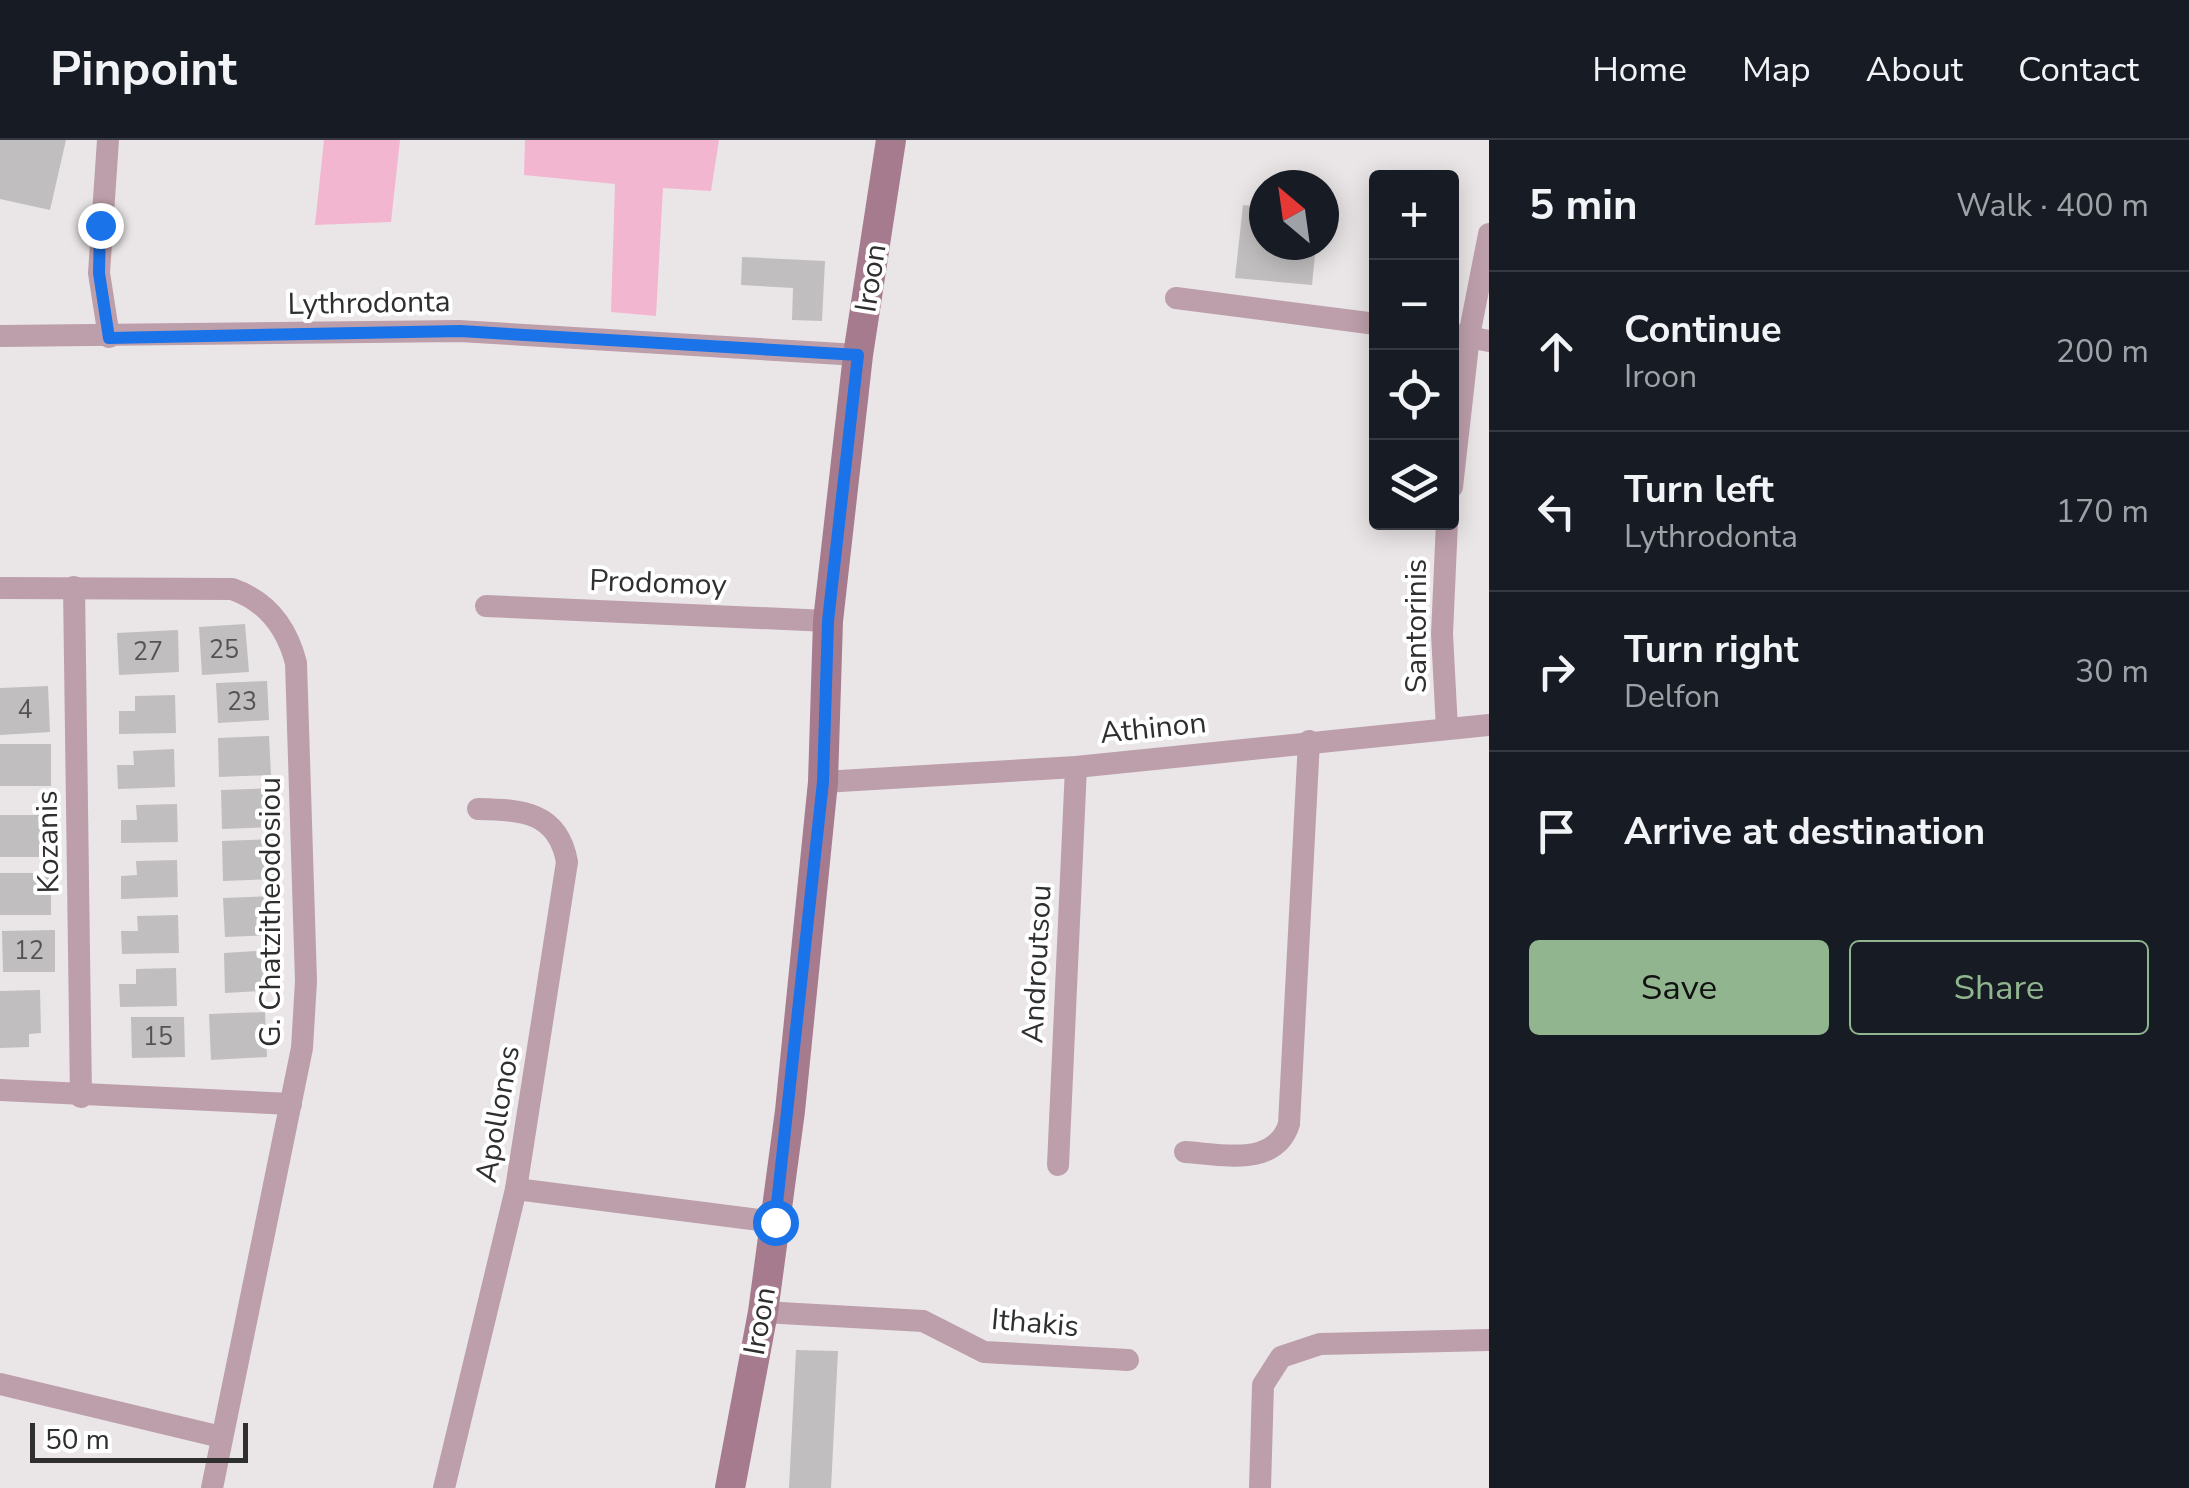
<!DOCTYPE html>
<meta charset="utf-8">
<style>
:root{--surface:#171b24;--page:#242831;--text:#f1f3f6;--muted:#9ea1a6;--line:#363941;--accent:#91b68f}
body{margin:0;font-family:"Nunito Sans",sans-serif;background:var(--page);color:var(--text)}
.controls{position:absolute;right:30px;top:30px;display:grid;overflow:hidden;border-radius:10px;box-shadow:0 5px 25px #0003}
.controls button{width:90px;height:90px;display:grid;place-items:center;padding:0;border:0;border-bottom:2px solid var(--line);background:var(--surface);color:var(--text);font:50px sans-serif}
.compass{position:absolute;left:1249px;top:30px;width:90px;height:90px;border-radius:50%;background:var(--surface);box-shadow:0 5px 25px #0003;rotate:331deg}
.scale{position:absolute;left:30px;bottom:25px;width:218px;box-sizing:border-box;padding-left:10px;border:5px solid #302f2f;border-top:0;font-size:28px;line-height:35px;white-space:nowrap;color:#302f2f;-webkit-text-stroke:8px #fff;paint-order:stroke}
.stop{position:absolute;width:30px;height:30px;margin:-22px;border:8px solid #1a73e8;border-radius:50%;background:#fff}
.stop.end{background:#1a73e8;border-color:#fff;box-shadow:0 2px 10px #0008}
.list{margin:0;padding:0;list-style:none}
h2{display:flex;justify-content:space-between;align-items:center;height:130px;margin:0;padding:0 40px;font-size:42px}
h2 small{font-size:32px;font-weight:400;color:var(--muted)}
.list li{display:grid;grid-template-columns:65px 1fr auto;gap:30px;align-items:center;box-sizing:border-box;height:160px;padding:0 40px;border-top:2px solid var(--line)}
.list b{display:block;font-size:38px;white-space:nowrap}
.list p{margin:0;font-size:32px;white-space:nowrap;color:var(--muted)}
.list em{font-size:32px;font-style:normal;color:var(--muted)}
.actions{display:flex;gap:20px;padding:30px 40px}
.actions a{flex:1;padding:22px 0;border:2px solid var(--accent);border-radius:10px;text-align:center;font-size:35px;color:var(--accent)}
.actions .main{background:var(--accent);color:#111}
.icon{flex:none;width:55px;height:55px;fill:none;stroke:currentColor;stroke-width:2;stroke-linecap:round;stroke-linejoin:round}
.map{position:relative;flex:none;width:1489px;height:1348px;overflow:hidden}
header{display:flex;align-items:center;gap:60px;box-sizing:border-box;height:140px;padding:0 50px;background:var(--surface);border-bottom:2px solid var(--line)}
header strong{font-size:48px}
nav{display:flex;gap:55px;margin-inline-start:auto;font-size:35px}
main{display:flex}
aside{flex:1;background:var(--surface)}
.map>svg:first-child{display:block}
.green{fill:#f3b6d0}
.building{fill:#c1bebf}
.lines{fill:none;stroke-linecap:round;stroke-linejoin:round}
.street{stroke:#bd9fab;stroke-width:22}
.secondary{stroke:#a77b8e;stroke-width:30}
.route{stroke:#1a73e8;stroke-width:12}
.labels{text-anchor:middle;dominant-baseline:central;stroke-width:8;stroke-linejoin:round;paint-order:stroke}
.number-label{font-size:25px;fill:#545353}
.street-label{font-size:30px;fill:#302f2f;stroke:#fff}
</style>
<header>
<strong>Pinpoint</strong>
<nav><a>Home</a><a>Map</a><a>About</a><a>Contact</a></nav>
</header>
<main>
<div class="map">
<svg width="1489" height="1348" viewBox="0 0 1489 1348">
<rect width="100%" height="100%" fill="#eae6e7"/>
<g class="green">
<polygon points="324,0 400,0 391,82 315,85"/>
<polygon points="525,0 719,0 711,51 663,48 656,176 611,172 615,44 524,35"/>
</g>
<g class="building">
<polygon points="0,0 66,0 50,70 0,59"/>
<polygon points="1243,65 1264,67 1264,105 1316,105 1312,145 1235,138"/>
<polygon points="742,117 825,121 822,181 792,180 793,148 741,145"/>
<polygon points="245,484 249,532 202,535 199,487"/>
<polygon points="178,490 179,532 119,535 117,493"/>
<polygon points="267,541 269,580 218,583 216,543"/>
<polygon points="48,546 50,592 0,595 0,548"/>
<polygon points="175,555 176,593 119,594 119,571 135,571 135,556"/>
<polygon points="269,596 271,635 219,637 218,598"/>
<rect x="0" y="604" width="51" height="42"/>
<polygon points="174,609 175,647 118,649 117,625 134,625 133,611"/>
<polygon points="272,648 274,687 222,689 221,650"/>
<polygon points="177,664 178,702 121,703 121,680 137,680 136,665"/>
<rect x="0" y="675" width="51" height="42"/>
<polygon points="273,699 275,739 223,741 222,701"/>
<polygon points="177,720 178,757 121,759 121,736 137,735 136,721"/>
<rect x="0" y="733" width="51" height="42"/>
<polygon points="274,756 276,795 225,797 223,758"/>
<polygon points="178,775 179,813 122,814 121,791 138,791 137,776"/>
<polygon points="55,790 55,832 3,832 2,791"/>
<polygon points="275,810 276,850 225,853 224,813"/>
<polygon points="176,828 177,866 120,867 119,844 136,844 136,829"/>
<polygon points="40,850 41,893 29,894 29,907 0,908 0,851"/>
<polygon points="265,872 267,917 211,920 209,874"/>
<polygon points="131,877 184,877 185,917 132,918"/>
<polygon points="796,1210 838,1211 831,1348 789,1348"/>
</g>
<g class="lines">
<g class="street">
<polyline points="108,0 99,133 109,197"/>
<polyline points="1176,158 1376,184"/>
<polyline points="1452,194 1489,201"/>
<polyline points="0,196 459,191 858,215"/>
<polyline points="1452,347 1469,196 1489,94"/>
<polyline points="74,447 81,957"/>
<path d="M 0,448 L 232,449 C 267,461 287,488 296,523 L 306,841 L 302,908 L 212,1348"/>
<polyline points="486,466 828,481"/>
<polyline points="1447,589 1442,494 1447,382"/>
<polyline points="823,642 1076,627 1489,585"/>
<polyline points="0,950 291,964"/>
<path d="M 1185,1012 C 1221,1014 1275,1028 1289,984 L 1309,601"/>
<polyline points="1058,1025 1076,627"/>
<polyline points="516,1049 775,1082"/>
<polyline points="763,1172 923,1181 984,1212 1128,1220"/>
<polyline points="0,1244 221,1297"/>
<path d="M 444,1348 L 516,1049 L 567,722 C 558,671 521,670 478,669"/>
<polyline points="1260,1348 1263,1245 1281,1217 1320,1204 1489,1200"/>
</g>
<polyline class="secondary" points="730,1348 763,1172 790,971 823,642 828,481 858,215 891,0"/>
</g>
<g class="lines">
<polyline class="route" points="100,85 99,133 109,198 460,191 858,215 828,481 823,642 775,1082"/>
</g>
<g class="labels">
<g class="number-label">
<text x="224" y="510">25</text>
<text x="148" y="512">27</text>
<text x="242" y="562">23</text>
<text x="25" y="570">4</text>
<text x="29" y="811">12</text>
<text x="158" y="897">15</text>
</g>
<g class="street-label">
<text transform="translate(871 138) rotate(-81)">Iroon</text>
<text transform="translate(369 163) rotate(-1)">Lythrodonta</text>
<text transform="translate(658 443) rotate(2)">Prodomoy</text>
<text transform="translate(1416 486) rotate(-90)">Santorinis</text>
<text transform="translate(1153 588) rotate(-6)">Athinon</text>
<text transform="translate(48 702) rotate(-91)">Kozanis</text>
<text transform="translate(270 772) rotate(-90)">G. Chatzitheodosiou</text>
<text transform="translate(1037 824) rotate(-87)">Androutsou</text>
<text transform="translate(498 974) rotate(-80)">Apollonos</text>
<text transform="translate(760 1181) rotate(-80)">Iroon</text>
<text transform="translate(1035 1183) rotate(5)">Ithakis</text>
</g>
</g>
</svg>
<div class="controls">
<button>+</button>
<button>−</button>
<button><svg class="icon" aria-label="locate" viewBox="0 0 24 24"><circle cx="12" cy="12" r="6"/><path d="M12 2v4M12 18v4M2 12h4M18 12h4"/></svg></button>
<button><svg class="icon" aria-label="layers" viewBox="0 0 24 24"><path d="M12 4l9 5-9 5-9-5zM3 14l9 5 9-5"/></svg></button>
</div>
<svg class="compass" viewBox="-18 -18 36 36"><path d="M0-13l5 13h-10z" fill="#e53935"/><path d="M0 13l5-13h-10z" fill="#9ea1a6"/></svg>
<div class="scale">50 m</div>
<div class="stop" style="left:775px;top:1082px"></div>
<div class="stop end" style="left:100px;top:85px"></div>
</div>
<aside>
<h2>5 min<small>Walk · 400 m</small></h2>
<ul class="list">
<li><svg class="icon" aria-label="ahead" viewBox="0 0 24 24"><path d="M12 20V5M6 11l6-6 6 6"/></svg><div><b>Continue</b><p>Iroon</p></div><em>200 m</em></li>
<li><svg class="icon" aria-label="left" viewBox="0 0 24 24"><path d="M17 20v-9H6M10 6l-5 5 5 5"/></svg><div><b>Turn left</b><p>Lythrodonta</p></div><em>170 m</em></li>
<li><svg class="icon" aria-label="right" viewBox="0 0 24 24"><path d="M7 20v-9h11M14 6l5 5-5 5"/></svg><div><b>Turn right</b><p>Delfon</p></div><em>30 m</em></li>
<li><svg class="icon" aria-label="arrive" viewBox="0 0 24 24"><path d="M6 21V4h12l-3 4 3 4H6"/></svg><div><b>Arrive at destination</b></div></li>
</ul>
<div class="actions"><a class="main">Save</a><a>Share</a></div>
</aside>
</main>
